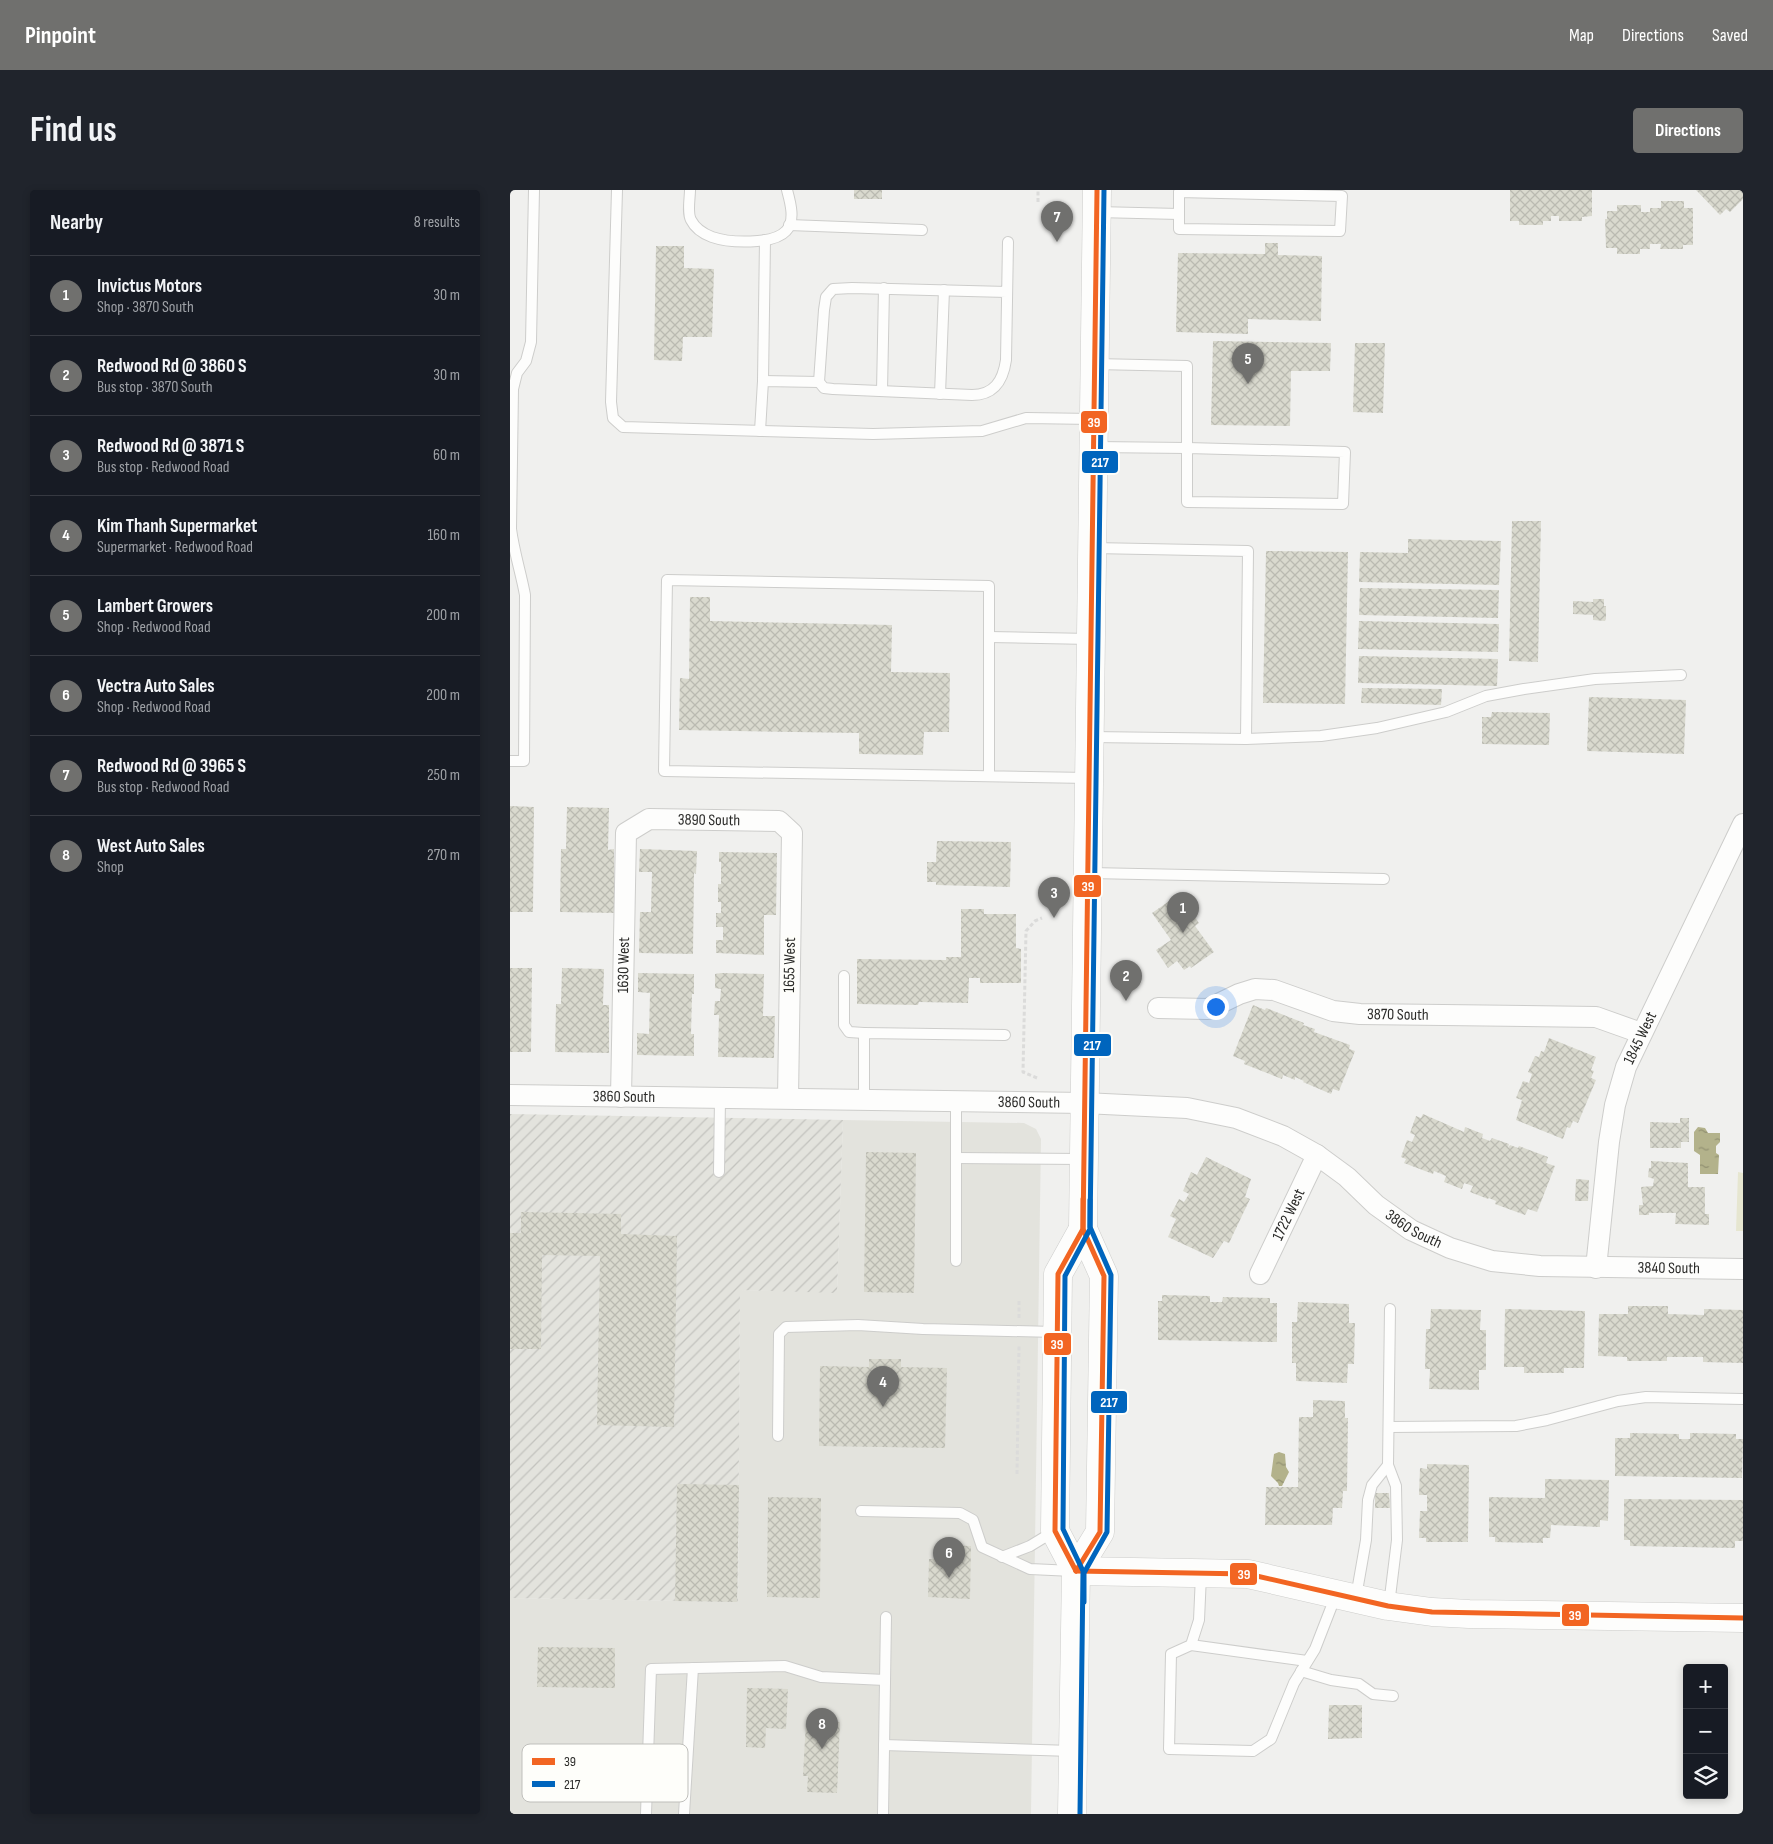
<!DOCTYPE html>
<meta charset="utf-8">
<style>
:root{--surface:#171b24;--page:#20242c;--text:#f1f3f6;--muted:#9ea1a6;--line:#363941;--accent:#70706e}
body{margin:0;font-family:"Sofia Sans Condensed",sans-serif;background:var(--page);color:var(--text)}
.controls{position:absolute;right:15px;bottom:15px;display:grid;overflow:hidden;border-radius:5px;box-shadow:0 2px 8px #0003}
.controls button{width:45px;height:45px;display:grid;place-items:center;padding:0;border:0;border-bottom:1px solid var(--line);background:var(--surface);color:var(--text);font:25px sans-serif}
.you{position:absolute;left:705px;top:816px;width:18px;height:18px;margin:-12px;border:4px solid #fff;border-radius:50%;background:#1a73e8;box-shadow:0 0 0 8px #1a73e833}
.badge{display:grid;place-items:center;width:32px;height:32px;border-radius:50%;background:var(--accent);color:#fff;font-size:16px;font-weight:700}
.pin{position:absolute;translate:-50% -41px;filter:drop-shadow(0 1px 2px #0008)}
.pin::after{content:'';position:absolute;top:26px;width:18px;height:15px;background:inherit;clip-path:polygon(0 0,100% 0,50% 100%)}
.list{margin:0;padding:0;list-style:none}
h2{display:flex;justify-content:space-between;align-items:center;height:65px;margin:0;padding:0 20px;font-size:21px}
h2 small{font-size:16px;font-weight:400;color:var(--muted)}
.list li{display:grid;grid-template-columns:32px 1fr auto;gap:15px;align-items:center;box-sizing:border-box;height:80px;padding:0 20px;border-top:1px solid var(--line)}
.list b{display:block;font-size:19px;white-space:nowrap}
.list p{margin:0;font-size:16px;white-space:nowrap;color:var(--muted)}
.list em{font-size:16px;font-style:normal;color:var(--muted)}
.icon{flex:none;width:28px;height:28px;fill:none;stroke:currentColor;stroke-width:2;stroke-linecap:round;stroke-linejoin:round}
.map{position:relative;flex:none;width:1233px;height:1624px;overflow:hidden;border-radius:5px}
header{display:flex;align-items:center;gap:30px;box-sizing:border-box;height:70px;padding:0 25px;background:var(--accent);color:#fff}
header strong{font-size:24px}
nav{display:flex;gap:28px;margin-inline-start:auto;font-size:18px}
.intro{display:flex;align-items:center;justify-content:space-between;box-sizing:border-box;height:120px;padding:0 30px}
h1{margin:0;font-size:35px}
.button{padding:12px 22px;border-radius:5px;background:var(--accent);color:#fff;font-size:18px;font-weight:700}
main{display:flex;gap:30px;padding:0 30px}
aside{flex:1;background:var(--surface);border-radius:5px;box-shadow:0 2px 8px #0003}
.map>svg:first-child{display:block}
.built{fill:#e3e3dd}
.industrial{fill:url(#industrial-furrows)}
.park{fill:#e6e6d0}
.water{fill:url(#water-ripples)}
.building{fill:url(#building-cross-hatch)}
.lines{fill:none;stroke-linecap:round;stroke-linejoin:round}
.lane-casing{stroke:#cdcdcb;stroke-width:12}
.street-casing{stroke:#cdcdcb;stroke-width:22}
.secondary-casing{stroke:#cdcdcb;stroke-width:29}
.primary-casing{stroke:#cdcdcb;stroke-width:29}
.path{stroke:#dbdbda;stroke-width:3;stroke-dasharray:4 2.5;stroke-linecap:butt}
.lane{stroke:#fdfdfc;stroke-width:10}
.street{stroke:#fdfdfc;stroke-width:20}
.secondary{stroke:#fdfdfc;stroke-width:28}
.primary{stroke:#fdfdfc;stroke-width:28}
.bus-1-casing{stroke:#fefefa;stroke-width:9}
.bus-2-casing{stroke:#fefefa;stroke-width:9}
.bus-1{stroke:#f26522;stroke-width:5}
.bus-2{stroke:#0065bd;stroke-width:5}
.labels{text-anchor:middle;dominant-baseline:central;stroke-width:4.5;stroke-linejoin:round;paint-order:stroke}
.street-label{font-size:16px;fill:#2b2b29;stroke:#fefefa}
.key{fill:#fefefa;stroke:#bfbfbb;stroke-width:1}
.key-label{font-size:14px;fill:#2b2b29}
.line-badge{stroke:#fefefa;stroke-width:2}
.badge-label{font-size:14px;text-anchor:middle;font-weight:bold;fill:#fff}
</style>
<header>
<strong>Pinpoint</strong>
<nav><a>Map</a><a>Directions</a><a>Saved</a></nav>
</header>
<div class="intro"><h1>Find us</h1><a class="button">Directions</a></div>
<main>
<aside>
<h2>Nearby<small>8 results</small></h2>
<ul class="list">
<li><span class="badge">1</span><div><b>Invictus Motors</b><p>Shop · 3870 South</p></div><em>30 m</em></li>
<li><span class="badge">2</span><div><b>Redwood Rd @ 3860 S</b><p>Bus stop · 3870 South</p></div><em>30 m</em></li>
<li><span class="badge">3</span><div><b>Redwood Rd @ 3871 S</b><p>Bus stop · Redwood Road</p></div><em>60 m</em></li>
<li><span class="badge">4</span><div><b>Kim Thanh Supermarket</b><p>Supermarket · Redwood Road</p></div><em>160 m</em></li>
<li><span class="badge">5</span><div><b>Lambert Growers</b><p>Shop · Redwood Road</p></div><em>200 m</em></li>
<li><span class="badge">6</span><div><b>Vectra Auto Sales</b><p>Shop · Redwood Road</p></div><em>200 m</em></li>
<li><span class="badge">7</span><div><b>Redwood Rd @ 3965 S</b><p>Bus stop · Redwood Road</p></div><em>250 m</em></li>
<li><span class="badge">8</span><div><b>West Auto Sales</b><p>Shop</p></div><em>270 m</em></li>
</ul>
</aside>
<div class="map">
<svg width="1233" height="1624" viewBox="0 0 1233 1624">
<defs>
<pattern id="industrial-furrows" width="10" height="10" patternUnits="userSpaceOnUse" patternTransform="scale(1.25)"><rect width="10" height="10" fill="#e3e3dd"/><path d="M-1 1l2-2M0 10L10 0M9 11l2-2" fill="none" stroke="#c3c3be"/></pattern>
<pattern id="water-ripples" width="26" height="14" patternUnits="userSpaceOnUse" patternTransform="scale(1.25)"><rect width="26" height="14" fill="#b3b28b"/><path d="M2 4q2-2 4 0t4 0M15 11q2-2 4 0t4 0" fill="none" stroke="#929172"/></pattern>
<pattern id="building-cross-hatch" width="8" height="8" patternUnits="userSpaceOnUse" patternTransform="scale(1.25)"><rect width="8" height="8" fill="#d9d9ce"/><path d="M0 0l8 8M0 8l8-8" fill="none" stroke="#babab1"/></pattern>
</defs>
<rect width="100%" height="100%" fill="#f0f0ee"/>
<polygon class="built" points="333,930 514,933 526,939 531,949 521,1624 0,1624 0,1408 228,1412 230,1100 327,1102"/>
<polygon class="industrial" points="0,924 333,930 327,1103 230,1100 228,1412 0,1408"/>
<polygon class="park" points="1228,982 1233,983 1233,1041 1226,1041"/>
<g class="water">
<polygon points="1188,937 1195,938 1198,943 1210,943 1210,952 1206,956 1206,963 1209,965 1208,984 1190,984 1190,965 1184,961 1184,942"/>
<polygon points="769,1262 775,1264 776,1277 779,1282 772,1296 769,1296 768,1293 761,1286 764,1264"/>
</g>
<g class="building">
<rect x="344" y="0" width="28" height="9"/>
<polygon points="1000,0 1082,0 1082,26 1072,27 1072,31 1049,31 1049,26 1041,26 1041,31 1033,31 1033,35 1009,35 1009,31 1000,31"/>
<polygon points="1186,0 1233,0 1233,9 1220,22 1216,19 1210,25"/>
<polygon points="1151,11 1174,11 1174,18 1183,18 1183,55 1173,55 1173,59 1150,59 1151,54 1140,54 1140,59 1130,59 1130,64 1107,64 1107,58 1096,58 1095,29 1097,29 1097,21 1107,21 1107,15 1131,15 1131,22 1140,22 1140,18 1151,18"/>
<polygon points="755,53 768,53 768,65 812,66 811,131 738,129 738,144 666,142 668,63 755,64"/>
<polygon points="146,56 174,56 174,78 204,79 202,147 173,147 172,171 144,170"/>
<polygon points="703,151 821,153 820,181 781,181 780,236 701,235"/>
<polygon points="845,153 875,153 873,223 843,222"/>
<polygon points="1002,331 1031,331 1028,472 999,471"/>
<polygon points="898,349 991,351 989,395 849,392 850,362 898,363"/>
<polygon points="756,361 838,362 835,514 753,513"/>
<polygon points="850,398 989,400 988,428 849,425"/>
<polygon points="180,407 200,407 200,431 382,435 381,482 440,483 439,542 414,542 413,565 349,564 349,543 169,540 170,488 179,489"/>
<polygon points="1083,409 1094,409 1094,416 1096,416 1096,429 1095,431 1083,430 1083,425 1063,424 1063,411 1083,412"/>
<polygon points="849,431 989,434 988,462 848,459"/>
<polygon points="849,466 988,469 987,496 848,493"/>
<polygon points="852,498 932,499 931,515 851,513"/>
<polygon points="1079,507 1176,510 1174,564 1077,561"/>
<polygon points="982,522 1040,523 1039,555 972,554 972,527 981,527"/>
<polygon points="0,616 24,617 23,722 0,722"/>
<polygon points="57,617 99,618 98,660 104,659 104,723 50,722 51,659 56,659"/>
<polygon points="427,651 501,652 500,697 426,695 426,692 417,692 417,672 426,672"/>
<polygon points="130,659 187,661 186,684 184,683 183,764 129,763 130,722 141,722 142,682 129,682"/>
<polygon points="209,662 267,663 266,725 254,725 254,765 206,763 206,750 213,750 213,737 206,737 206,723 211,723 211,712 208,712 208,694 211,694 211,672 209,672"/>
<polygon points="665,707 672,719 677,716 689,733 685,736 704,762 681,778 680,776 674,780 667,771 658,778 646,760 661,750 642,723"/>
<polygon points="451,719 474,719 474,724 506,724 506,758 511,759 511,793 470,793 470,788 459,788 458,813 409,812 408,815 347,814 347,769 436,770 436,767 451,767"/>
<polygon points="0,778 22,778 21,862 0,862"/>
<polygon points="52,778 94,779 93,815 99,815 99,863 45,862 46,814 51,814"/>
<polygon points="128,783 184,784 184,804 182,804 181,844 184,844 184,866 127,865 127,843 139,844 140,803 128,802"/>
<polygon points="211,783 254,784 253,826 265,826 264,868 208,867 209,825 204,825 205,811 210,811 211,799 205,798 205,784"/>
<polygon points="743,815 755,820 756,818 794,833 793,835 805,839 804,842 840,855 839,859 845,861 829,901 823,899 821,904 793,892 794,891 785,887 785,890 773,885 772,889 734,874 735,871 723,866"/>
<polygon points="1039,848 1086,867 1081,880 1084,881 1081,888 1086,890 1068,933 1063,931 1060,938 1057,937 1053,949 1006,930 1012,910 1006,908 1013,891 1019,893 1022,884 1018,882 1025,866 1029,867 1031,861 1034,862"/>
<polygon points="913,924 954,942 955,937 973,944 972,948 980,951 982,948 999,954 998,958 1000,955 1008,958 1009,956 1038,967 1036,973 1045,976 1027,1022 1018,1019 1015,1025 985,1014 986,1011 979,1008 981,1004 978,1009 960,1002 963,996 954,993 952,999 934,992 936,986 924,981 923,984 894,973 896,969 891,967 897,950 902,952 905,945 900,943 906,926 911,928"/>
<polygon points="1170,928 1179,928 1179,952 1171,952 1171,958 1140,958 1140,932 1170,933"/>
<polygon points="356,962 406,963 404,1103 354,1102"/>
<polygon points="696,967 741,989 735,1007 740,1009 719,1053 714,1051 703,1068 658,1047 666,1029 660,1026 669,1009 674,1012 679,1004 673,1001 681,982 687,985"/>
<polygon points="1141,971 1178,973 1178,997 1195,997 1195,1024 1199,1024 1199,1035 1165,1034 1166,1023 1139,1023 1139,1025 1129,1025 1129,1015 1133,1015 1131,997 1143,996 1144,989 1138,987 1139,978 1141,978"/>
<polygon points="1066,989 1079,990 1078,1011 1065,1011"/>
<polygon points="11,1022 111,1024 111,1044 167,1046 164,1237 87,1235 90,1066 32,1065 31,1159 0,1159 0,1043 11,1043"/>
<polygon points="652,1105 700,1106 700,1112 712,1112 713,1107 760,1108 760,1113 767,1113 767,1152 648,1150 648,1111 652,1111"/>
<polygon points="788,1112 839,1114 839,1133 845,1133 844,1174 838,1174 837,1193 786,1191 786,1173 782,1173 782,1132 787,1132"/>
<polygon points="1118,1116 1158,1116 1158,1124 1194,1125 1194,1119 1233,1120 1233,1173 1193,1172 1193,1167 1157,1167 1157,1171 1117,1171 1117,1167 1088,1166 1089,1124 1118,1124"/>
<polygon points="921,1119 971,1120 970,1140 976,1140 976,1180 969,1180 969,1200 919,1199 920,1179 915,1179 916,1139 920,1139"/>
<polygon points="995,1119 1075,1121 1074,1178 1054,1178 1054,1183 1014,1183 1014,1177 994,1177"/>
<polygon points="359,1169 391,1169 391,1177 437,1178 435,1258 309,1256 310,1176 359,1177"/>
<polygon points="803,1210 835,1211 835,1228 838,1228 837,1301 833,1301 832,1318 823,1318 822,1335 755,1335 756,1297 788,1297 789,1227 803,1227"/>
<polygon points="1120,1243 1169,1244 1169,1249 1180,1249 1180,1243 1226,1244 1226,1249 1233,1249 1232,1288 1105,1286 1105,1248 1120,1248"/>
<polygon points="917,1274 959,1275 958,1352 916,1352 916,1348 909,1348 910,1321 917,1321 917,1305 909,1305 910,1278 917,1279"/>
<polygon points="1035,1289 1099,1290 1098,1331 1090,1330 1090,1337 1041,1335 1040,1348 1033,1348 1033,1353 985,1352 985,1347 979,1347 979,1307 1035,1308"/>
<polygon points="167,1294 229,1295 227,1412 165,1411"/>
<polygon points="865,1303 879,1303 880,1318 865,1318"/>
<polygon points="258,1307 311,1308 310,1408 257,1407"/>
<polygon points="1114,1309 1233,1310 1233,1351 1225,1351 1225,1358 1120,1356 1120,1350 1114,1350"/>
<polygon points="426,1355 461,1356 460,1409 418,1407 419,1369 426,1369"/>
<polygon points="28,1457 105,1458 105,1498 27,1497"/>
<polygon points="237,1498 278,1499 276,1539 256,1538 255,1558 236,1557"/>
<polygon points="819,1515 852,1515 852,1548 818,1549"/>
<polygon points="296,1530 330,1532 327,1603 297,1602 298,1586 293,1586"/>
</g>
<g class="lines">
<g class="lane-casing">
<g id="lane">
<polyline points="107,0 101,212 103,228 113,237 363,244 472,241 516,228 583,229"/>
<path d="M 180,0 C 180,8 177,23 181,30 C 185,38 194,44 202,47 C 219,53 263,55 276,41 C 286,31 280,11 277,0"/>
<polygon points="669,2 832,6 830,41 669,39"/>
<polyline points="587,22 669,24"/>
<polyline points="279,35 412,40"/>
<path d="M 497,102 L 342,98 L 323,99 L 316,107 L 314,120 L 309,192 L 314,198 L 323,199 L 462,205 C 484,205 493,191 496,170 L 498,52"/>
<polyline points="585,174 677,176 677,258 585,257"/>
<polyline points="253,191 255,50"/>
<polyline points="372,201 374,98"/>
<polyline points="430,204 434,100"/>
<polyline points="250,241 253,191 309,192"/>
<polygon points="677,258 835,262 833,314 677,312"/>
<polyline points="479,447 580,449"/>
<polyline points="581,547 736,549 738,361 583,358"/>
<polyline points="736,549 811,546 867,538 936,522 976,506 1014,499 1085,489 1171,485"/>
<path d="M 0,571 L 14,571 L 15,405 C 11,383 4,362 1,339 L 3,199 L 7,183 L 16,171 L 21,152 L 24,0"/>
<polyline points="479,585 479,396 157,390 154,581 578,588"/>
<polyline points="580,683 874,689"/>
<polyline points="334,786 334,835 339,842 354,843"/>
<polyline points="354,909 354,843 495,845"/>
<polyline points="446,968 572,969"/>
<polyline points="209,982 210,908"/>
<polyline points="446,1071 446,911"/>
<polyline points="879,1237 1006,1236 1037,1230 1108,1211 1136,1207 1233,1209"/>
<polyline points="268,1246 269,1144 276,1137 348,1135 413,1139 546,1142"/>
<polyline points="351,1321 450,1323 463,1330 472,1357 520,1379 563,1381"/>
<polyline points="492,1367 520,1356 543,1342"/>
<polyline points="691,1385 689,1430 681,1455 661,1464 659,1559 743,1561 761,1549 784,1493 805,1459 826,1405"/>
<polyline points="846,1407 856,1350 858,1310 862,1295 878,1275"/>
<polyline points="879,1415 887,1350 886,1296 878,1275 880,1119"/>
<polyline points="681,1455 797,1471"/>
<polyline points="791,1481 821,1490 849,1494 863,1504 883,1506"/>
<polyline points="374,1555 562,1561"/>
<polyline points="136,1624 141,1479 275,1476 311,1487 375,1490"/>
<polyline points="174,1624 183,1478"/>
<polyline points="373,1624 376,1427"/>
</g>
</g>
<g class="street-casing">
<g id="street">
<path id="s1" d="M 648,818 L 698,819 L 729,804 L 745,799 L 764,800 L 823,821 L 850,824 L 1086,827 L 1131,843"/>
<path id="s2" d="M 0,905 L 574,913 L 677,918 L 726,928 L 773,946 L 807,965 L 837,987 L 866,1015 L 901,1040 L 940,1058 L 982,1071 L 1030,1076 L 1233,1079"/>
<path id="s3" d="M 111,907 L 116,643 L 139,629 L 269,631 L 282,643 L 278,908"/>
<path id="s4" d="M 1086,1078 L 1099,952 L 1105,915 L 1116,877 L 1233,634"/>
<path id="s5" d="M 750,1084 L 807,965"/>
</g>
</g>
<g class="secondary-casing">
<polyline id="secondary" points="566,1381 738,1384 878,1416 922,1422 959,1424 1233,1428"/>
</g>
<g class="primary-casing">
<g id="primary">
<polyline points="566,1381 590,1342 594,1086 573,1039 587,0"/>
<polyline points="562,1624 566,1381 545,1341 548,1084 573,1039"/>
</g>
</g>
<g class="path">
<polyline points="528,12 528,0"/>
<polyline points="527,888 513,882 516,741 525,731 532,728"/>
<polyline points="509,1111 509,1128"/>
<polyline points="507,1284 509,1156"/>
</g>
<use href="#lane" class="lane"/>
<use href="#street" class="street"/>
<use href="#secondary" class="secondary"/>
<use href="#primary" class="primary"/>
<g class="bus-1-casing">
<g id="bus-1">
<polyline points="566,1381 545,1341 548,1084 573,1039 587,0"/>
<polyline points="566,1381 590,1342 594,1086 573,1039 573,1009"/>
<polyline points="566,1381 738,1384 878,1416 922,1422 1233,1428"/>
</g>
</g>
<g class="bus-2-casing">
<g id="bus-2">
<polyline points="574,1412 574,1383 597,1342 601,1085 580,1037 580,1010"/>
<polyline points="570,1624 573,1381 553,1339 555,1086 580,1039 594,0"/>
</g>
</g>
<use href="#bus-1" class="bus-1"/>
<use href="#bus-2" class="bus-2"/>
</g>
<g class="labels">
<g class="street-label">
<text stroke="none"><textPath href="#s3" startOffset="351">3890 South</textPath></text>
<text stroke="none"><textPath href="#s3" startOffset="132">1630 West</textPath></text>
<text transform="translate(280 775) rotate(-89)">1655 West</text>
<text stroke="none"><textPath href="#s1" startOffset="248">3870 South</textPath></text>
<text stroke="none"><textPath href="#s4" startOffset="236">1845 West</textPath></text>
<text stroke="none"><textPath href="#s2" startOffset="114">3860 South</textPath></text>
<text stroke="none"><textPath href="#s2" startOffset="519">3860 South</textPath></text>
<text stroke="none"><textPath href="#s5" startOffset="66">1722 West</textPath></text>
<text stroke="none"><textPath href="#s2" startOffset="939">3860 South</textPath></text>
<text stroke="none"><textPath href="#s2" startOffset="1201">3840 South</textPath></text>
</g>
</g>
<rect x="12" y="1554" width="166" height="58" rx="8" class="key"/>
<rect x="22" y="1568" width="23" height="7" fill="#f26522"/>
<rect x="22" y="1591" width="23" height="6" fill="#0065bd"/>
<g class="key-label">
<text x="54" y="1576">39</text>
<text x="54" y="1599">217</text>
</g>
<g class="line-badge">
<rect x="570" y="220" width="28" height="24" rx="5" fill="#f26522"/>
<rect x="571" y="260" width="38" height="24" rx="5" fill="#0065bd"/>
<rect x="563" y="684" width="29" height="24" rx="5" fill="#f26522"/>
<rect x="563" y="843" width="39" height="24" rx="5" fill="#0065bd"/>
<rect x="533" y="1142" width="29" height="24" rx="5" fill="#f26522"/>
<rect x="580" y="1200" width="38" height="24" rx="5" fill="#0065bd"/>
<rect x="719" y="1372" width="29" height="24" rx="5" fill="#f26522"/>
<rect x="1051" y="1413" width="29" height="24" rx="5" fill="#f26522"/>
</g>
<g class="badge-label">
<text x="584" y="237">39</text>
<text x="590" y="277">217</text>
<text x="578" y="701">39</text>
<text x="582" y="860">217</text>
<text x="547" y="1159">39</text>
<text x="599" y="1217">217</text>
<text x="734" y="1389">39</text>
<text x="1065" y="1430">39</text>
</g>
</svg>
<div class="controls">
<button>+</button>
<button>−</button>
<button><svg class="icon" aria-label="layers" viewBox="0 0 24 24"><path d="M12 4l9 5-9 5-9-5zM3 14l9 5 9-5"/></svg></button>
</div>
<div class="you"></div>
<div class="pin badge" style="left:673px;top:743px">1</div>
<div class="pin badge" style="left:616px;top:811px">2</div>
<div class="pin badge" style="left:544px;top:728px">3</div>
<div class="pin badge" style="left:373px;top:1217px">4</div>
<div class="pin badge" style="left:738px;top:194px">5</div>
<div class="pin badge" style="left:439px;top:1388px">6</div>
<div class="pin badge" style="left:547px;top:52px">7</div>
<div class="pin badge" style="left:312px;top:1559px">8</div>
</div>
</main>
